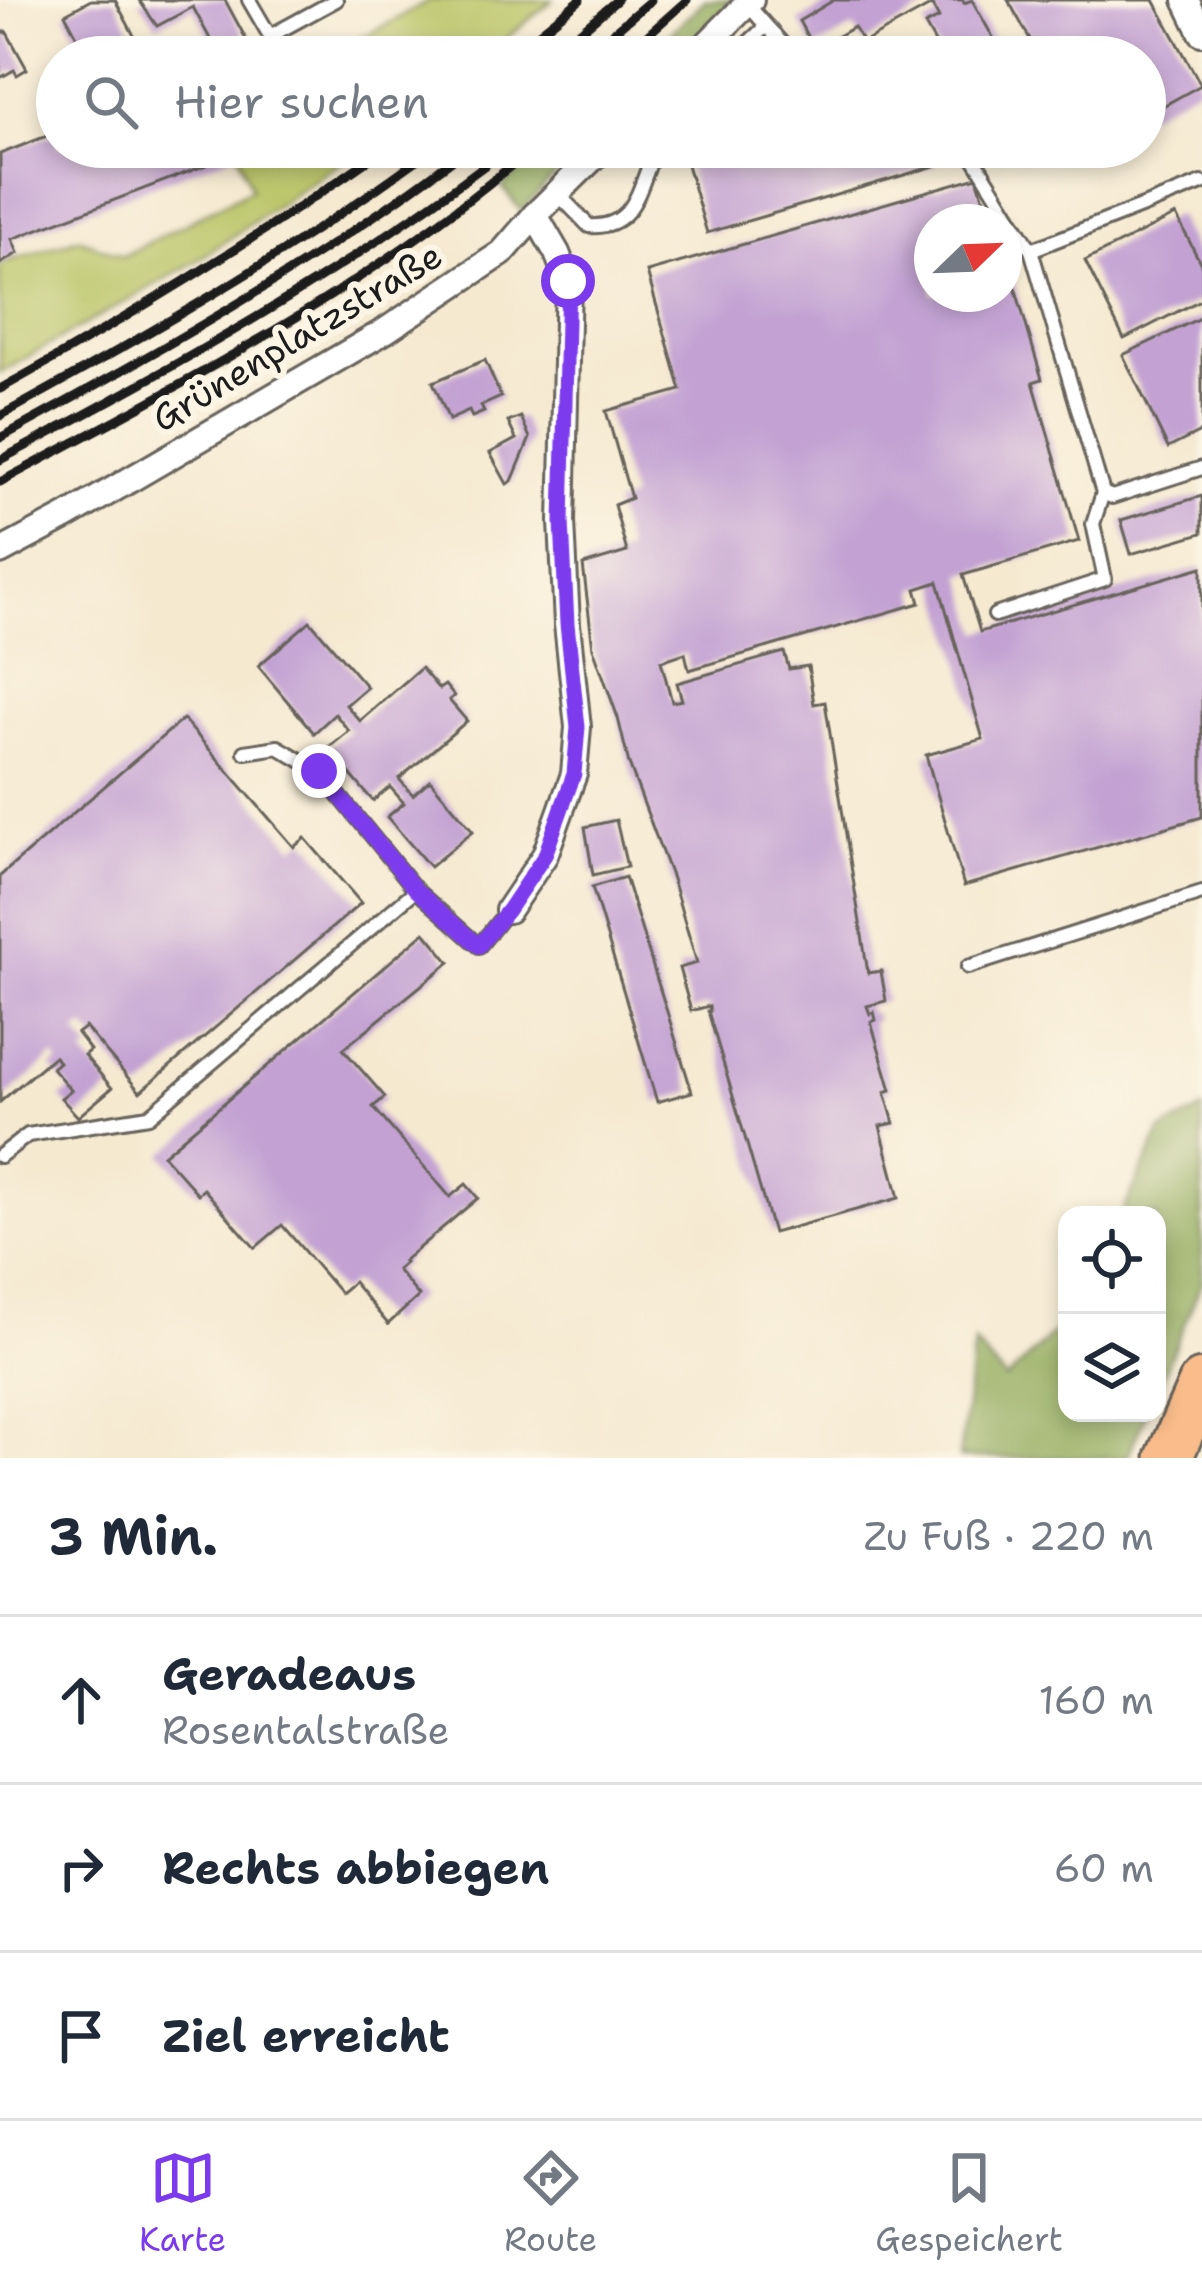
<!DOCTYPE html>
<html lang="de">
<meta charset="utf-8">
<style>
:root{--surface:#fff;--page:#f2f2f3;--text:#1f2937;--muted:#747a83;--line:#e0e1e3;--accent:#7c3aed}
body{margin:0;font-family:"Shantell Sans",sans-serif;background:var(--page);color:var(--text)}
.controls{position:absolute;right:36px;bottom:36px;display:grid;overflow:hidden;border-radius:24px;box-shadow:0 6px 18px #0003}
.controls button{width:108px;height:108px;display:grid;place-items:center;padding:0;border:0;border-bottom:3px solid var(--line);background:var(--surface);color:var(--text);font:60px sans-serif}
.compass{position:absolute;left:914px;top:204px;width:108px;height:108px;border-radius:50%;background:var(--surface);box-shadow:0 6px 18px #0003;rotate:67deg}
.stop{position:absolute;width:36px;height:36px;margin:-27px;border:9px solid #7c3aed;border-radius:50%;background:#fff}
.stop.end{background:#7c3aed;border-color:#fff;box-shadow:0 3px 12px #0008}
.list{margin:0;padding:0;list-style:none}
h2{display:flex;justify-content:space-between;align-items:center;height:156px;margin:0;padding:0 48px;font-size:51px}
h2 small{font-size:39px;font-weight:400;color:var(--muted)}
.list li{display:grid;grid-template-columns:78px 1fr auto;gap:36px;align-items:center;box-sizing:border-box;height:168px;padding:0 48px;border-top:3px solid var(--line)}
.list b{display:block;font-size:45px;white-space:nowrap}
.list p{margin:0;font-size:39px;white-space:nowrap;color:var(--muted)}
.list em{font-size:39px;font-style:normal;color:var(--muted)}
.icon{flex:none;width:66px;height:66px;fill:none;stroke:currentColor;stroke-width:2;stroke-linecap:round;stroke-linejoin:round}
.map{position:relative;flex:none;width:1202px;height:1458px;overflow:hidden}
.search{position:absolute;background:var(--surface);box-shadow:0 6px 18px #0003;left:36px;right:36px;top:36px;height:132px;display:flex;align-items:center;gap:30px;box-sizing:border-box;padding:0 42px;border-radius:66px;color:var(--muted);font-size:45px}
.sheet{height:660px;background:var(--surface)}
nav{display:flex;justify-content:space-around;align-items:center;box-sizing:border-box;height:168px;border-top:3px solid var(--line);background:var(--surface);font-size:33px;color:var(--muted)}
nav a{display:grid;justify-items:center;gap:6px}
nav .on{color:var(--accent)}
.map>svg:first-child{display:block}
.green{fill:#b9c466;stroke:#6a7041;stroke-width:3}
.forest{fill:#92aa5b;stroke:#57633c;stroke-width:3}
.building{fill:#c3a2d3}
.lines{fill:none;stroke-linecap:round;stroke-linejoin:round}
.lane-casing{stroke:#68645b;stroke-width:18}
.street-casing{stroke:#68645b;stroke-width:30}
.highway-casing{stroke:#68645b;stroke-width:51}
.lane{stroke:#fff;stroke-width:12}
.street{stroke:#fff;stroke-width:24}
.highway{stroke:#f9bc8a;stroke-width:45}
.rail{stroke:#1c1c1c;stroke-width:9}
.route{stroke:#7c3aed;stroke-width:15}
.labels{text-anchor:middle;dominant-baseline:central;stroke-width:12;stroke-linejoin:round;paint-order:stroke}
.street-label{font-size:36px;fill:#1c1c1c;stroke:#fcf5e5}
</style>
<div class="map">
<svg width="1202" height="1458" viewBox="0 0 1202 1458">
<rect width="100%" height="100%" fill="#fcf5e5"/>
<filter id="ink" filterUnits="userSpaceOnUse"><feTurbulence type="fractalNoise" baseFrequency=".00833" numOctaves="2"/><feDisplacementMap in="SourceGraphic" scale="24" xChannelSelector="R" yChannelSelector="G"/><feConvolveMatrix kernelMatrix="1 2 1 2 8 2 1 2 1" color-interpolation-filters="sRGB"/></filter>
<filter id="wash" filterUnits="userSpaceOnUse"><feTurbulence type="fractalNoise" baseFrequency=".004" numOctaves="4" result="noise"/><feDisplacementMap in="SourceGraphic" scale="48" xChannelSelector="R" yChannelSelector="G"/><feGaussianBlur stdDeviation="2.7" result="paint"/><feColorMatrix in="noise" values="0 0 0 0 0 0 0 0 0 0 0 0 0 0 0 0 0 1.4 0 .05"/><feComposite in="paint" operator="in"/></filter>
<g filter="url(#wash)">
<rect width="100%" height="100%" fill="#f5e9d0"/>
<g class="green">
<polygon points="431,0 553,0 484,57 327,57"/>
<polygon points="236,147 363,147 198,260 0,373 0,264 79,238 123,256 251,189"/>
</g>
<g class="forest">
<polygon points="705,0 732,0 698,40 679,57 646,57"/>
<polygon points="546,147 582,147 521,211 502,187"/>
<polygon points="1202,1110 1202,1282 1157,1388 1157,1215 1121,1215 1162,1130"/>
<polygon points="1067,1319 1067,1413 1146,1413 1127,1458 959,1458 974,1343 1006,1380"/>
</g>
<g id="blocks">
<g class="building">
<polygon points="91,0 115,0 139,45 150,39 160,57 88,57 65,14"/>
<polygon points="139,0 225,0 246,39 218,54 193,7 157,26"/>
<polygon points="834,0 963,0 964,3 972,0 1004,57 943,57 925,25 939,18 932,5 863,43 854,27 814,49 799,21"/>
<polygon points="1008,0 1154,0 1201,85 1145,116 1145,57 1040,57"/>
<polygon points="6,31 27,69 17,75 14,70 0,78 0,35"/>
<polygon points="57,132 57,147 235,147 238,153 12,239 18,253 0,264 0,154"/>
<polygon points="697,147 929,147 935,166 707,233 683,151"/>
<polygon points="977,177 991,222 932,222 932,294 1004,294 1004,272 1010,270 1042,379 1033,382 1079,541 963,575 980,632 1202,567 1202,817 964,886 926,755 983,739 938,582 916,589 920,603 689,670 685,653 661,661 672,702 682,700 677,683 784,652 789,669 808,666 814,704 825,702 868,973 881,971 886,1001 867,1006 870,1014 874,1012 876,1020 871,1022 891,1090 885,1092 894,1123 880,1126 899,1198 773,1233 708,1011 710,1011 709,1006 691,1011 679,968 697,963 672,879 629,764 618,718 593,648 583,565 627,552 614,505 631,498 606,411 681,390 647,272"/>
<polygon points="1176,215 1202,266 1202,299 1124,339 1085,261"/>
<polygon points="1202,317 1202,431 1168,448 1123,355"/>
<polygon points="485,360 501,397 481,406 484,412 472,417 469,411 449,420 433,382"/>
<polygon points="521,417 530,438 512,481 507,484 490,453 516,439 508,422"/>
<polygon points="1202,496 1202,533 1131,554 1121,520"/>
<polygon points="310,621 367,687 346,705 360,721 421,668 439,689 445,685 454,696 449,700 467,721 399,779 413,795 430,780 473,831 430,867 387,817 404,803 390,787 373,801 328,748 349,731 335,714 314,733 258,666"/>
<polygon points="183,719 294,847 305,838 361,903 140,1092 85,1027 77,1033 90,1050 84,1055 112,1088 78,1117 61,1098 71,1090 52,1068 59,1062 54,1056 0,1102 0,876"/>
<polygon points="616,820 627,867 593,875 585,827"/>
<polygon points="625,877 692,1092 657,1102 592,887"/>
<polygon points="425,932 450,962 343,1049 385,1097 373,1107 450,1197 466,1184 478,1198 403,1261 405,1263 397,1270 419,1296 388,1324 353,1282 340,1293 282,1225 255,1248 204,1189 198,1194 163,1155"/>
</g>
</g>
</g>
<g filter="url(#ink)">
<use href="#blocks" fill-opacity="0" stroke="#68645b" stroke-width="3"/>
<g class="lines">
<g class="lane-casing">
<g id="lane">
<polyline points="249,0 270,36 336,0"/>
<polyline points="747,4 794,57"/>
<polyline points="733,57 766,26"/>
<polyline points="967,147 1031,250 1103,493 1112,497 1202,468"/>
<path d="M 558,194 L 589,226 C 638,229 639,182 657,147"/>
<polyline points="1031,250 1202,183"/>
<polyline points="995,615 1105,579 1093,524 1103,493"/>
<polyline points="245,752 278,747 319,771 416,890 479,946 508,910"/>
<polyline points="968,967 1202,893"/>
<polyline points="0,1156 28,1135 149,1116 416,890"/>
</g>
</g>
<g class="street-casing">
<g id="street">
<polyline points="1186,0 1202,33"/>
<polyline points="694,57 751,0"/>
<polyline points="0,552 66,517 385,331 502,253 535,215 604,147"/>
<polyline points="508,910 545,855 574,774 578,727 567,624 562,522 568,281 557,253 535,215"/>
</g>
</g>
<g class="highway-casing">
<polyline id="highway" points="1169,1458 1202,1383"/>
</g>
<use href="#lane" class="lane"/>
<use href="#street" class="street"/>
<use href="#highway" class="highway"/>
<g class="rail">
<polyline points="509,57 580,0"/>
<polyline points="550,57 617,0"/>
<polyline points="584,57 651,0"/>
<polyline points="623,57 687,0"/>
<path d="M 0,389 C 134,315 262,235 387,147"/>
<path d="M 0,416 C 150,334 297,249 435,147"/>
<path d="M 0,438 C 162,350 323,260 469,147"/>
<path d="M 0,460 C 172,369 340,275 496,157"/>
<path d="M 0,482 C 185,383 373,286 533,147"/>
</g>
</g>
</g>
<g class="lines" filter="url(#ink)">
<polyline class="route" points="319,771 416,890 479,946 508,910 545,855 574,774 578,727 567,624 562,522 568,281"/>
</g>
<g class="labels">
<g class="street-label">
<text transform="translate(297 337) rotate(-31)">Grünenplatzstraße</text>
</g>
</g>
</svg>
<div class="controls">
<button><svg class="icon" aria-label="locate" viewBox="0 0 24 24"><circle cx="12" cy="12" r="6"/><path d="M12 2v4M12 18v4M2 12h4M18 12h4"/></svg></button>
<button><svg class="icon" aria-label="layers" viewBox="0 0 24 24"><path d="M12 4l9 5-9 5-9-5zM3 14l9 5 9-5"/></svg></button>
</div>
<svg class="compass" viewBox="-18 -18 36 36"><path d="M0-13l5 13h-10z" fill="#e53935"/><path d="M0 13l5-13h-10z" fill="#747a83"/></svg>
<div class="stop" style="left:568px;top:281px"></div>
<div class="stop end" style="left:319px;top:771px"></div>
<div class="search"><svg class="icon" aria-label="search" viewBox="0 0 24 24"><circle cx="10" cy="10" r="6"/><path d="M15 15l6 6"/></svg>Hier suchen</div>
</div>
<section class="sheet">
<h2>3 Min.<small>Zu Fuß · 220 m</small></h2>
<ul class="list">
<li><svg class="icon" aria-label="ahead" viewBox="0 0 24 24"><path d="M12 20V5M6 11l6-6 6 6"/></svg><div><b>Geradeaus</b><p>Rosentalstraße</p></div><em>160 m</em></li>
<li><svg class="icon" aria-label="right" viewBox="0 0 24 24"><path d="M7 20v-9h11M14 6l5 5-5 5"/></svg><div><b>Rechts abbiegen</b></div><em>60 m</em></li>
<li><svg class="icon" aria-label="arrive" viewBox="0 0 24 24"><path d="M6 21V4h12l-3 4 3 4H6"/></svg><div><b>Ziel erreicht</b></div></li>
</ul>
</section>
<nav>
<a class="on"><svg class="icon" aria-label="map" viewBox="0 0 24 24"><path d="M3 6l6-2 6 2 6-2v14l-6 2-6-2-6 2zM9 4v14M15 6v14"/></svg>Karte</a>
<a><svg class="icon" aria-label="directions" viewBox="0 0 24 24"><path d="M12 3l9 9-9 9-9-9zM9 14v-3h6M13 9l2 2-2 2"/></svg>Route</a>
<a><svg class="icon" aria-label="saved" viewBox="0 0 24 24"><path d="M7 4h10v16l-5-4-5 4z"/></svg>Gespeichert</a>
</nav>
